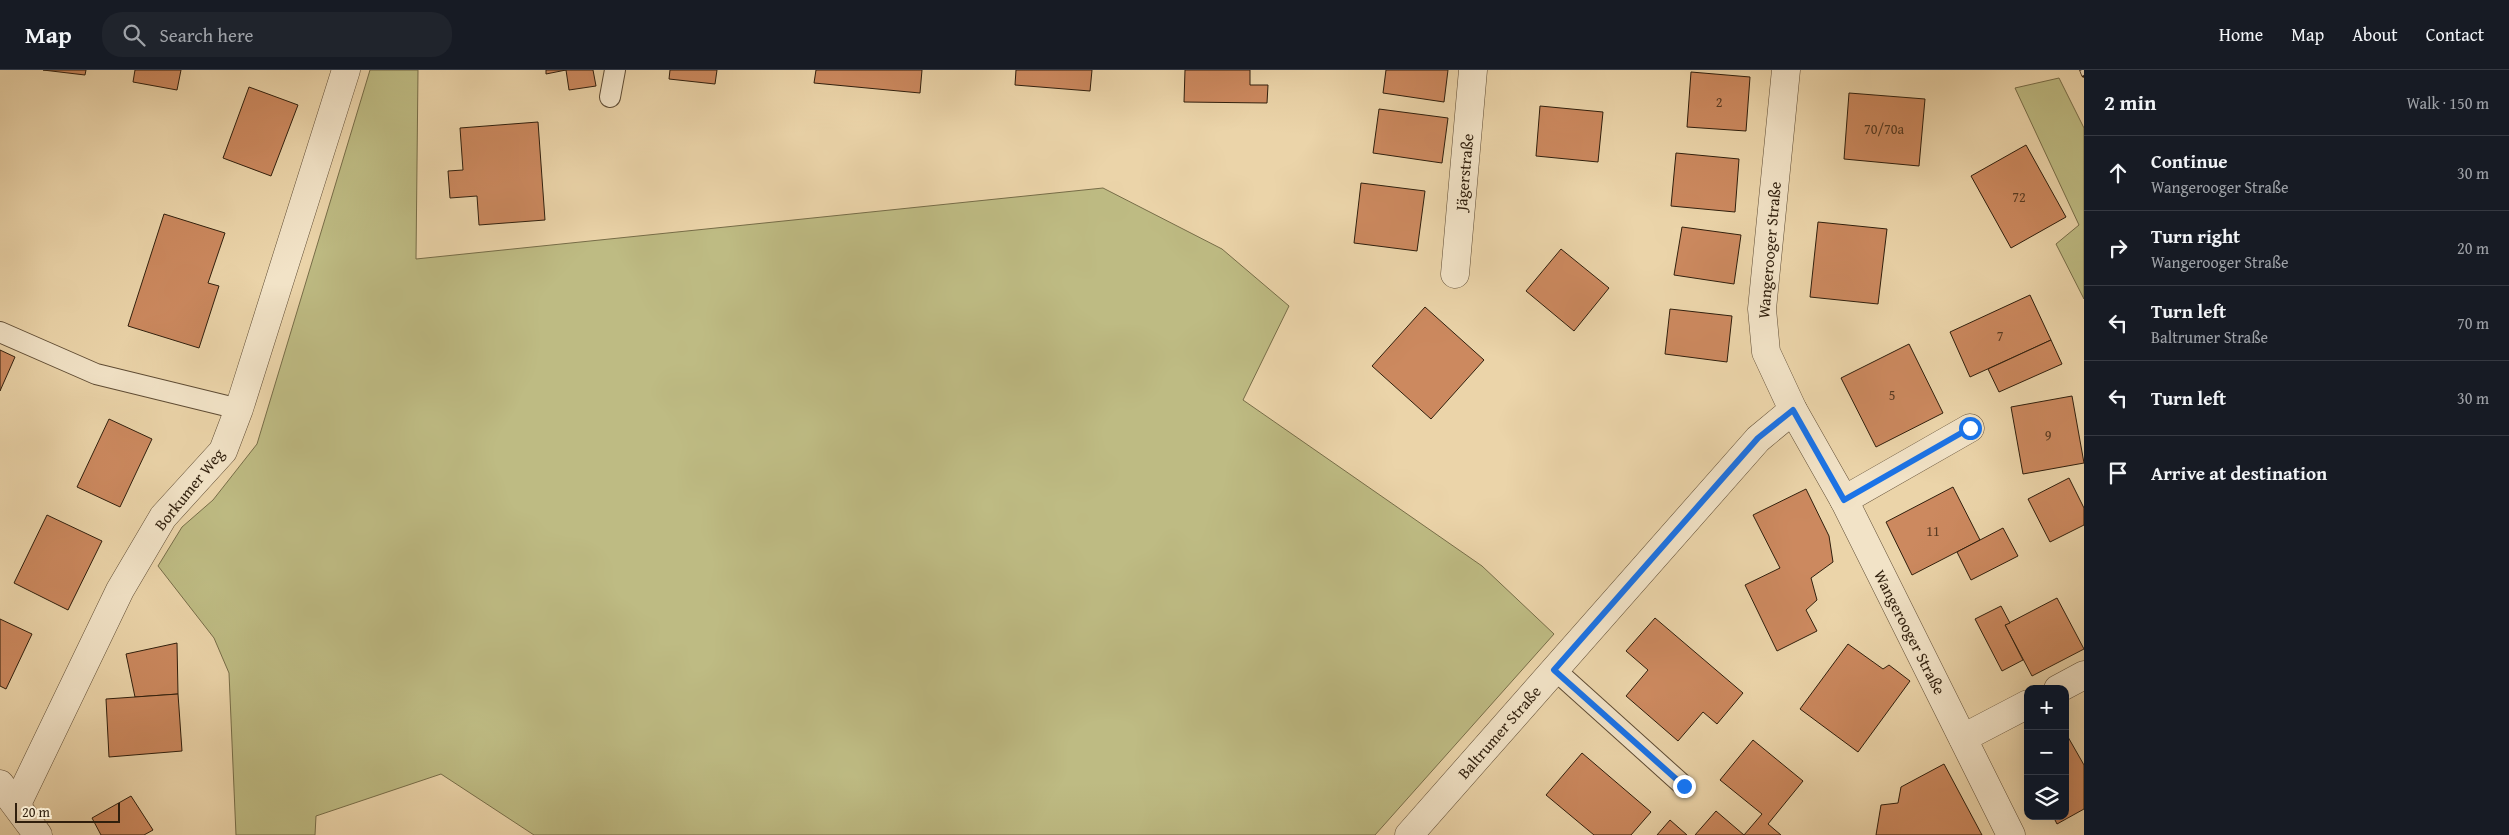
<!DOCTYPE html>
<meta charset="utf-8">
<style>
:root{--surface:#171b24;--page:#20242c;--text:#f1f3f6;--muted:#9ea1a6;--line:#363941}
body{margin:0;font-family:"Gentium Book Plus",serif;background:var(--page);color:var(--text)}
.controls{position:absolute;right:15px;bottom:15px;display:grid;overflow:hidden;border-radius:10px;box-shadow:0 5px 20px #0002}
.controls button{width:45px;height:45px;display:grid;place-items:center;padding:0;border:0;border-bottom:1px solid var(--line);background:var(--surface);color:var(--text);font:25px sans-serif}
.scale{position:absolute;left:15px;bottom:12px;width:105px;box-sizing:border-box;padding-left:5px;border:2px solid #301f0d;border-top:0;font-size:14px;line-height:18px;white-space:nowrap;color:#301f0d;-webkit-text-stroke:4px #f2e3c7;paint-order:stroke}
.stop{position:absolute;width:15px;height:15px;margin:-11px;border:4px solid #1a73e8;border-radius:50%;background:#fff}
.stop.end{background:#1a73e8;border-color:#fff;box-shadow:0 1px 5px #0008}
.list{margin:0;padding:0;list-style:none}
h2{display:flex;justify-content:space-between;align-items:center;height:65px;margin:0;padding:0 20px;font-size:21px}
h2 small{font-size:16px;font-weight:400;color:var(--muted)}
.list li{display:grid;grid-template-columns:32px 1fr auto;gap:15px;align-items:center;box-sizing:border-box;height:75px;padding:0 20px;border-top:1px solid var(--line)}
.list b{display:block;font-size:19px;white-space:nowrap}
.list p{margin:0;font-size:16px;white-space:nowrap;color:var(--muted)}
.list em{font-size:16px;font-style:normal;color:var(--muted)}
.icon{flex:none;width:28px;height:28px;fill:none;stroke:currentColor;stroke-width:2;stroke-linecap:round;stroke-linejoin:round}
.map{position:relative;flex:none;width:2084px;height:765px;overflow:hidden}
header{display:flex;align-items:center;gap:30px;box-sizing:border-box;height:70px;padding:0 25px;background:var(--surface);border-bottom:1px solid var(--line)}
header strong{font-size:24px}
nav{display:flex;gap:28px;margin-inline-start:auto;font-size:18px}
.search{width:350px;height:45px;background:var(--page);display:flex;align-items:center;gap:12px;box-sizing:border-box;padding:0 18px;border-radius:20px;color:var(--muted);font-size:19px}
main{display:flex}
aside{flex:1;background:var(--surface)}
.map>svg:first-child{display:block}
.green{fill:#bebb83;stroke:#776d48}
.building{fill:#cc895f;stroke:#301f0d}
.lines{fill:none;stroke-linecap:round;stroke-linejoin:round}
.service-casing{stroke:#5f4c34;stroke-width:22}
.minor-casing{stroke:#5f4c34;stroke-width:29}
.service{stroke:#f2e3c7;stroke-width:20}
.minor{stroke:#f2e3c7;stroke-width:28}
.rail-casing{stroke:#301f0d;stroke-width:5.5}
.rail{stroke:#f2e3c7;stroke-width:4;stroke-dasharray:11;stroke-linecap:butt}
.route{stroke:#1a73e8;stroke-width:6}
.labels{text-anchor:middle;dominant-baseline:central;stroke-width:4;stroke-linejoin:round;paint-order:stroke}
.number-label{font-size:14px;fill:#573a22}
.street-label{font-size:16px;fill:#301f0d;stroke:#f2e3c7}
</style>
<header>
<strong>Map</strong>
<div class="search"><svg class="icon" aria-label="search" viewBox="0 0 24 24"><circle cx="10" cy="10" r="6"/><path d="M15 15l6 6"/></svg>Search here</div>
<nav><a>Home</a><a>Map</a><a>About</a><a>Contact</a></nav>
</header>
<main>
<div class="map">
<svg width="2084" height="765" viewBox="0 0 2084 765">
<rect width="100%" height="100%" fill="#ebd4a9"/>
<filter id="stains"><feTurbulence type="fractalNoise" baseFrequency=".004" numOctaves="4"/><feColorMatrix values="0 0 0 0 .2 0 0 0 0 .09 0 0 0 0 .02 0 0 0 .5 -.17"/></filter>
<radialGradient id="worn" r=".72"><stop offset=".6" stop-color="#630" stop-opacity="0"/><stop offset="1" stop-color="#630" stop-opacity=".3"/></radialGradient>
<g class="green">
<polygon points="370,0 418,0 416,189 1103,118 1222,179 1289,236 1243,330 1482,496 1554,564 1375,765 534,765 441,704 316,746 315,765 236,765 229,603 214,568 158,496 182,457 213,430 257,374"/>
<polygon points="2059,8 2084,58 2084,229 2056,174 2079,155 2015,18"/>
</g>
<g class="building">
<polygon points="43,0 86,0 85,5"/>
<polygon points="135,0 181,0 177,20 133,12"/>
<polygon points="546,0 593,0 596,16 569,20 566,0 546,4"/>
<polygon points="670,0 717,0 715,14 669,9"/>
<polygon points="816,0 922,0 920,23 814,13"/>
<polygon points="1016,0 1092,0 1090,21 1015,15"/>
<polygon points="1185,0 1250,0 1250,15 1268,15 1267,33 1184,32"/>
<polygon points="1386,0 1448,0 1444,32 1383,23"/>
<polygon points="1691,2 1750,7 1746,61 1687,57"/>
<polygon points="249,17 298,35 271,106 223,88"/>
<polygon points="1849,23 1925,29 1919,96 1844,89"/>
<polygon points="1540,36 1603,42 1598,92 1536,86"/>
<polygon points="1379,39 1448,48 1442,93 1373,83"/>
<polygon points="538,52 545,150 479,155 477,126 450,128 448,101 463,100 460,58"/>
<polygon points="2026,75 2066,147 2011,178 1971,106"/>
<polygon points="1676,83 1739,89 1735,142 1671,136"/>
<polygon points="1361,113 1425,121 1417,181 1354,173"/>
<polygon points="164,144 225,163 208,213 219,216 199,278 128,256"/>
<polygon points="1818,152 1887,159 1878,234 1810,227"/>
<polygon points="1682,157 1741,165 1734,214 1674,205"/>
<polygon points="1561,179 1609,218 1574,261 1526,221"/>
<polygon points="2030,225 2051,270 1970,307 1950,262"/>
<polygon points="1425,237 1484,290 1431,349 1372,296"/>
<polygon points="1670,239 1732,246 1727,292 1665,284"/>
<polygon points="2051,270 2062,294 1999,322 1988,299"/>
<polygon points="1909,274 1943,343 1876,377 1841,308"/>
<polygon points="0,280 15,287 0,321"/>
<polygon points="2072,326 2084,393 2023,404 2011,337"/>
<polygon points="109,349 152,369 120,437 77,417"/>
<polygon points="2069,408 2084,438 2084,455 2050,472 2028,429"/>
<polygon points="1953,417 1980,470 1912,505 1886,452"/>
<polygon points="1806,419 1829,466 1833,492 1811,508 1817,530 1806,540 1817,561 1777,581 1745,515 1780,498 1753,445"/>
<polygon points="47,445 102,471 68,540 14,513"/>
<polygon points="2003,458 2018,486 1971,510 1957,482"/>
<polygon points="2057,528 2084,579 2032,606 2005,555"/>
<polygon points="2001,536 2010,553 2005,555 2023,590 2002,601 1975,549"/>
<polygon points="1655,548 1743,623 1717,654 1703,642 1678,671 1626,626 1648,600 1626,581"/>
<polygon points="0,549 32,564 6,619 0,616"/>
<polygon points="177,573 178,624 135,627 126,584"/>
<polygon points="1848,574 1883,599 1889,595 1910,611 1858,682 1800,639"/>
<polygon points="178,624 182,681 109,687 106,629"/>
<polygon points="2068,667 2084,695 2084,739 2057,754 2053,746 2065,746 2065,668"/>
<polygon points="1753,670 1803,711 1768,754 1781,765 1744,765 1762,744 1720,710"/>
<polygon points="1582,683 1651,742 1631,765 1594,765 1546,725"/>
<polygon points="1944,694 1982,765 1876,765 1881,735 1898,733 1901,717"/>
<polygon points="131,726 153,760 144,765 101,765 92,748"/>
<polygon points="1716,741 1744,765 1695,765"/>
<polygon points="1670,750 1687,765 1657,765"/>
</g>
<g class="lines">
<g class="service-casing">
<g id="service">
<polyline points="610,27 615,0"/>
<polyline points="0,262 96,304 239,339"/>
<polyline points="1554,599 1684,716"/>
</g>
</g>
<g class="minor-casing">
<g id="minor">
<polyline points="1786,0 1762,239 1766,282 1793,340 1844,430 2011,765"/>
<polyline points="1455,204 1473,0"/>
<polyline points="1844,430 1970,358"/>
<polyline points="2058,619 2084,605"/>
<polyline points="1963,668 2028,634"/>
<polyline points="0,714 38,765"/>
<polyline points="17,734 120,520 163,447 223,381 239,339 346,0"/>
<polyline points="1409,765 1758,369 1793,340"/>
</g>
</g>
<use href="#service" class="service"/>
<use href="#minor" class="minor"/>
<g class="rail-casing">
<polyline id="rail" points="2082,0 2084,5"/>
</g>
<use href="#rail" class="rail"/>
</g>
<g class="lines">
<polyline class="route" points="1684,716 1554,600 1758,368 1793,340 1844,430 1970,358"/>
</g>
<g class="labels">
<g class="number-label">
<text x="1719" y="32">2</text>
<text x="1884" y="59">70/70a</text>
<text x="2019" y="127">72</text>
<text x="2000" y="266">7</text>
<text x="1892" y="325">5</text>
<text x="2048" y="365">9</text>
<text x="1933" y="461">11</text>
</g>
<g class="street-label">
<text transform="translate(1464 102) rotate(-85)">Jägerstraße</text>
<text transform="translate(1769 180) rotate(-85)">Wangerooger Straße</text>
<text transform="translate(189 419) rotate(-51)">Borkumer Weg</text>
<text transform="translate(1910 562) rotate(63)">Wangerooger Straße</text>
<text transform="translate(1499 662) rotate(-49)">Baltrumer Straße</text>
</g>
</g>
<rect width="100%" height="100%" filter="url(#stains)"/>
<rect width="100%" height="100%" fill="url(#worn)"/>
</svg>
<div class="controls">
<button>+</button>
<button>−</button>
<button><svg class="icon" aria-label="layers" viewBox="0 0 24 24"><path d="M12 4l9 5-9 5-9-5zM3 14l9 5 9-5"/></svg></button>
</div>
<div class="scale">20 m</div>
<div class="stop" style="left:1970px;top:358px"></div>
<div class="stop end" style="left:1684px;top:716px"></div>
</div>
<aside>
<h2>2 min<small>Walk · 150 m</small></h2>
<ul class="list">
<li><svg class="icon" aria-label="ahead" viewBox="0 0 24 24"><path d="M12 20V5M6 11l6-6 6 6"/></svg><div><b>Continue</b><p>Wangerooger Straße</p></div><em>30 m</em></li>
<li><svg class="icon" aria-label="right" viewBox="0 0 24 24"><path d="M7 20v-9h11M14 6l5 5-5 5"/></svg><div><b>Turn right</b><p>Wangerooger Straße</p></div><em>20 m</em></li>
<li><svg class="icon" aria-label="left" viewBox="0 0 24 24"><path d="M17 20v-9H6M10 6l-5 5 5 5"/></svg><div><b>Turn left</b><p>Baltrumer Straße</p></div><em>70 m</em></li>
<li><svg class="icon" aria-label="left" viewBox="0 0 24 24"><path d="M17 20v-9H6M10 6l-5 5 5 5"/></svg><div><b>Turn left</b></div><em>30 m</em></li>
<li><svg class="icon" aria-label="arrive" viewBox="0 0 24 24"><path d="M6 21V4h12l-3 4 3 4H6"/></svg><div><b>Arrive at destination</b></div></li>
</ul>
</aside>
</main>
